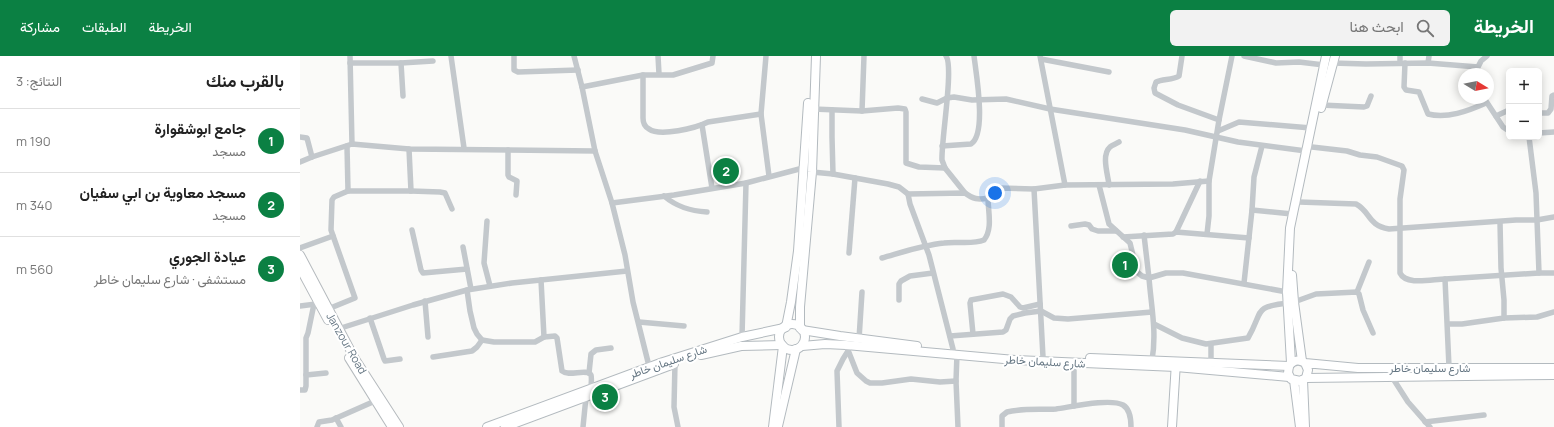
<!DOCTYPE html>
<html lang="ar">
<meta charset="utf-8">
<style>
:root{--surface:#fff;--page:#f2f2f2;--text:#222;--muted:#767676;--line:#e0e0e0;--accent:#0b8043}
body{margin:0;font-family:Manrope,Vazirmatn,sans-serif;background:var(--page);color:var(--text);direction:rtl}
.controls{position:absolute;right:12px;top:12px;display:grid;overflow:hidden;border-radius:6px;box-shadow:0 2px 10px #0003}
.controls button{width:36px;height:36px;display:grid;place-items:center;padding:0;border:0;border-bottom:1px solid var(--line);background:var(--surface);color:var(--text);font:20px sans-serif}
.compass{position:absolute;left:1158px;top:12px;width:36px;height:36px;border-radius:50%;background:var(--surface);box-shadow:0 2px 10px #0003;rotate:100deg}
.you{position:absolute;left:695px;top:137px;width:14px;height:14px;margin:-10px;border:3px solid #fff;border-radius:50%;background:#1a73e8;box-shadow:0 0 0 6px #1a73e833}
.badge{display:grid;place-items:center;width:26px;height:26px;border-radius:50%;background:var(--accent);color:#fff;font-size:13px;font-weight:700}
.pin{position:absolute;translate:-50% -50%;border:2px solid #fff;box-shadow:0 1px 4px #0006}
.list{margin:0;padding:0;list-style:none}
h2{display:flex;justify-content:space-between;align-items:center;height:52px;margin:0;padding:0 16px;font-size:17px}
h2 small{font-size:13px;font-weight:400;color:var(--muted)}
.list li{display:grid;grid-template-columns:26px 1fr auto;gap:12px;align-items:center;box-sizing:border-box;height:64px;padding:0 16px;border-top:1px solid var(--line)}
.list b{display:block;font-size:15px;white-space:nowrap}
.list p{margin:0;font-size:13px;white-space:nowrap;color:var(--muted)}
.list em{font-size:13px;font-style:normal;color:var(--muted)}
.icon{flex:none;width:22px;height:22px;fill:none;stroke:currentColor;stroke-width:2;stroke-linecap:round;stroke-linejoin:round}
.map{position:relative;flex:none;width:1254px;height:371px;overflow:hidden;direction:ltr}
header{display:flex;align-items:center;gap:24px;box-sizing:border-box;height:56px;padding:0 20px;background:var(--accent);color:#fff}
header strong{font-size:19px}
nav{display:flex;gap:22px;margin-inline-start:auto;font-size:14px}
.search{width:280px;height:36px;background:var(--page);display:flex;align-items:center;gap:10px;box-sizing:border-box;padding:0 14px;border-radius:6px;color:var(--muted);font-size:15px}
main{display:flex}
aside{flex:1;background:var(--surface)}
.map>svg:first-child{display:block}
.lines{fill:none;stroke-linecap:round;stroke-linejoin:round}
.secondary-casing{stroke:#b3babf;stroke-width:10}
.primary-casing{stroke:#b5babe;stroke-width:10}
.street{stroke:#c3c8cc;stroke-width:5.5}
.secondary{stroke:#fff;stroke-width:8}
.primary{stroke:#fff;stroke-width:8}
.labels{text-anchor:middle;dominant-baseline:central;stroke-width:4;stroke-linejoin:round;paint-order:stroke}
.street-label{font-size:11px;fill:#657683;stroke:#fff}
</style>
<header>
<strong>الخريطة</strong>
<div class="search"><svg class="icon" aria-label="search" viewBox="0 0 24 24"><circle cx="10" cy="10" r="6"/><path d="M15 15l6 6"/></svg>ابحث هنا</div>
<nav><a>الخريطة</a><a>الطبقات</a><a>مشاركة</a></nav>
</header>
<main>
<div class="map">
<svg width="1254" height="371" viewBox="0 0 1254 371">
<rect width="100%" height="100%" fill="#fafaf8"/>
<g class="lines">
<g class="secondary-casing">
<g id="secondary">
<polyline points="1021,52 1035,0"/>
<polyline points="992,219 994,246 1002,305"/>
<circle cx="492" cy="281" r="13"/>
<polyline points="486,271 491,246 498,195 508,47"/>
<polyline points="500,272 500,251 512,116 516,0"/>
<polyline points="502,274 540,280 617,290"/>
<polyline points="502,290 525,288 546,289 715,304 876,311 989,321"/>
<polyline points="401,299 441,290 482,289"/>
<polyline points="790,302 989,310"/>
<polyline points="991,307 987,236 990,172 1026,0"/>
<path d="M 1005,307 L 1008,314 L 1006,322 L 1000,325 L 991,323 L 988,317 L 989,310 C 993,304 999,303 1005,307 L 1058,312 L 1254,312"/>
<polyline points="1006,322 1254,319"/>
<polyline points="994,324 1000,371"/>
<polyline points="1003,324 1005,371"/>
<polyline points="478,370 496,293"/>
<polyline points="187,371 363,306 442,281 484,272"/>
<polyline points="205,371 374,308"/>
<polyline points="473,371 483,290"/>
<polyline points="872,371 876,306"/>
</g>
</g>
<g class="primary-casing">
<g id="primary">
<polyline points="0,199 55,303 99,371"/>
<polyline points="0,212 28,264"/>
<polyline points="49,302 92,371"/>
</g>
</g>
<g class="street">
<polyline points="50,0 52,88"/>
<polyline points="151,0 164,92"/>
<polyline points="214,0 214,14 218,16 278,14"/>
<polyline points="274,0 282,31 295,95 312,147 325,199 333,246 350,314"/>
<polyline points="358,0 359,18"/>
<polyline points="466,0 461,58 469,120"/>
<path d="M 646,0 C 654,11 641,85 642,104 L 645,112 L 665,137"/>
<polyline points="740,0 765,129"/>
<path d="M 882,0 L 879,20 C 873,24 863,23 856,26 L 854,32 L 855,37 L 878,49 L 919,64"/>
<polyline points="944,0 976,7 999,6 1024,9"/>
<polyline points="741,3 809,16"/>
<polyline points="50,7 101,7 133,5"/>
<polyline points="101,7 103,40"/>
<polyline points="1032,7 1066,8 1128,7 1178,11 1181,5 1187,0"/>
<polyline points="1100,7 1100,0"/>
<path d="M 1105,7 L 1104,31 L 1106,34 L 1119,36 L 1128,58 C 1147,63 1168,55 1186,47"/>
<polyline points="1128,7 1129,0"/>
<path d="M 343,19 L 343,62 C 343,67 345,71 349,73 C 360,81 396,72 408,66 L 461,58"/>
<polyline points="282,31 343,19 373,19 412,7 413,0"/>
<polyline points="1184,42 1203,71 1209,75"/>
<polyline points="622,43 637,47 647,42 654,41 672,44 706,43 750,53 885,74 938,86 1006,95"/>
<polyline points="1021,49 1064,51 1067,50 1071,40"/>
<polyline points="513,53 562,55 598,52 605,53 606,56 606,107 619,111 645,112"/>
<polyline points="532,54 532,81 533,118"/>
<polyline points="562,55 564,0"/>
<polyline points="1239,57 1248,57 1251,53 1252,40 1254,39"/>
<polyline points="1196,60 1209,54"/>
<polyline points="402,69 412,132"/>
<polyline points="918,75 939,66 1011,72"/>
<polyline points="1239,77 1254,76"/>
<polyline points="0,81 7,82 12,101"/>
<polyline points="47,90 48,135"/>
<path d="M 642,90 L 671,88 C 687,78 676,17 674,0"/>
<path d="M 1012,91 L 1047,95 L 1060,99 L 1077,101 L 1102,110 L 1104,114 L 1100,143 L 1100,217 C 1106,230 1133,223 1145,223 L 1149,311"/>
<polyline points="109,93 111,135"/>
<polyline points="208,94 208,119 209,121 217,125 216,139"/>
<polyline points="0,106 12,101 52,88 109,93 295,95"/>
<path d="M 512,116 L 533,118 L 588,128 L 599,131 L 608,138 L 665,137 C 673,143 678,144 688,142 L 693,133 L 698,132 L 734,133 L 765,129 L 873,128 L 909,125"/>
<path d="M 799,129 L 809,168 L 830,187 L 837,216 L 842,220 L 849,222 C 851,249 857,276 852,304"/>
<path d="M 809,129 C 808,119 801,99 810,91 C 812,89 816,88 819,86"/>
<polyline points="734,133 743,301"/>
<polyline points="608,138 610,148 629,199 653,293"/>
<path d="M 364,140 C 377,151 390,155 407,156"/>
<path d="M 999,146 L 1056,148 C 1071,156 1067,169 1089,173 L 1216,164 L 1237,164 L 1254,161"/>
<polyline points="312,147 374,139 446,127 503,112"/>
<polyline points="952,154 992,158"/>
<polyline points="187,165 184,207 190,230"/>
<polyline points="771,170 785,168 789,169 792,173 798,175 816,175"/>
<polyline points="112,174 121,214 123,217 167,213"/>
<polyline points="876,176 900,125"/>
<polyline points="907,178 909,160 909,125 919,64 932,0"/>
<polyline points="844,179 849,222 866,217 883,217 987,236"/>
<polyline points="823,181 873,178 876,176 949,182"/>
<polyline points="163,191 171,233"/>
<polyline points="0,192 33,180"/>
<polyline points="549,197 555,122"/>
<path d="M 582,202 C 603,196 623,189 644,187 C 657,185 672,189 684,184 C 693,173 688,155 688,142"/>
<polyline points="1239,217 1254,217"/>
<polyline points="1145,223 1239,217 1236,137 1229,81"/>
<polyline points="241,224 244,281"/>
<polyline points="944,227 952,154 954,121 962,90"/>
<path d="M 167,234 L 170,255 L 174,272 L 177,278 L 182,284 L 194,286 L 235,286 L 244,281 L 255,280 L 257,282 L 262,315 C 269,321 287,312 291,319 C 292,322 291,329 291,333"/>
<polyline points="1057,236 1069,206"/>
<polyline points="599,244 599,228 601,225 610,220 633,217"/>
<polyline points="125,245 128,281"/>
<polyline points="994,246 1016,238 1057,236 1059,238 1063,254 1073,277"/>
<polyline points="0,250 16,248"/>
<polyline points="28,253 55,242 31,174 32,144 34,141 48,135 111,135 140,136 145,137 152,153"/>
<polyline points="70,262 84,303 85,305 100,303"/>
<polyline points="1204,262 1237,261 1254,256"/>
<polyline points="339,266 384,270"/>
<path d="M 854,268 L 882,282 L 906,288 L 948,282 C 964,255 952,251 988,247"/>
<polyline points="1148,268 1162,268 1204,262 1204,244 1201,212 1200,166"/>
<polyline points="38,273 113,249 167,234 212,227 327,215"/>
<polyline points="673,278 670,247 671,244 703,238 711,241 720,251 723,252 740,248"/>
<polyline points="650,280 703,276 706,274 710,263 713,260 725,257 741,255 754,262 768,263 852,256"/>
<polyline points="442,281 446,127"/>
<polyline points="559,283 562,236"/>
<polyline points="546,289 557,317 566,325 570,327 582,327 611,323 640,326 656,325"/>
<polyline points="911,289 911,307"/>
<polyline points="657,298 656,325 658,371"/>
<polyline points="133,301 172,295 177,291 182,284"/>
<polyline points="375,307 374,351 378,371"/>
<polyline points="774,307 774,350"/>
<polyline points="289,317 291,298 296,294 311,292"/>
<polyline points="6,319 26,317"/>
<polyline points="1092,321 1108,346 1130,371"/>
<polyline points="0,334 5,334 6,330 6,282 8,277 14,248"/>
<polyline points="36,362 41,371"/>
<polyline points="1125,366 1184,359"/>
<polyline points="17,371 19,366 32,364 75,345"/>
<polyline points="283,371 286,341"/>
<polyline points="539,371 537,315 543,303 548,295"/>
<path d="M 702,371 L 702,360 L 707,356 C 723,352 740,354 756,353 C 771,351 810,342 823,349 C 830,353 831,364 831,371"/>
</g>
<use href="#secondary" class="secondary"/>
<use href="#primary" class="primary"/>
</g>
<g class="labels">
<g class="street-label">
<text transform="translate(47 287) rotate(60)">Janzour Road</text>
<text transform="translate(368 305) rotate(-19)">شارع سليمان خاطر</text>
<text transform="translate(745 305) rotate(3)">شارع سليمان خاطر</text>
<text x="1130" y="311">شارع سليمان خاطر</text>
</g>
</g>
</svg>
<div class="controls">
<button>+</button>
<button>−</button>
</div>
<svg class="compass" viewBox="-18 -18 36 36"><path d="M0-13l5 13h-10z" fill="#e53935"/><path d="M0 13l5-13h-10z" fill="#767676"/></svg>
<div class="you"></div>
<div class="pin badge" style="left:825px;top:209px">1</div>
<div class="pin badge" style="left:426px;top:115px">2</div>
<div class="pin badge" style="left:305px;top:341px">3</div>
</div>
<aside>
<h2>بالقرب منك<small>النتائج: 3</small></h2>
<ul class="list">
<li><span class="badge">1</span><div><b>جامع ابوشقوارة</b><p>مسجد</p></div><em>190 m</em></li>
<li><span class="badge">2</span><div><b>مسجد معاوية بن ابي سفيان</b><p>مسجد</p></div><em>340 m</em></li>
<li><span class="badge">3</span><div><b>عيادة الجوري</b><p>مستشفى · شارع سليمان خاطر</p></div><em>560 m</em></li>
</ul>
</aside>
</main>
